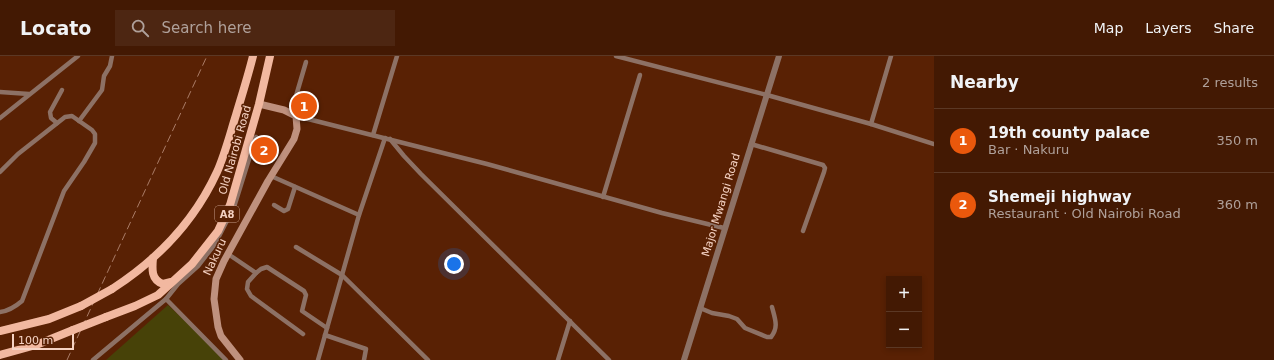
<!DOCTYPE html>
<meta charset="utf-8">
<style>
:root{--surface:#431903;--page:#4d2612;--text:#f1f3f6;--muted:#afa09a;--line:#5b3825;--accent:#ea580c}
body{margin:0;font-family:"DejaVu Sans",sans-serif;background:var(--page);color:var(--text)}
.controls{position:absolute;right:12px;bottom:12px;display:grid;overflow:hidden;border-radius:0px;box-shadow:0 2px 6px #0003}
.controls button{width:36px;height:36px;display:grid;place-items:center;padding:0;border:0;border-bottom:1px solid var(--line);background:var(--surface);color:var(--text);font:20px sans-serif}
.scale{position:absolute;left:12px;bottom:10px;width:62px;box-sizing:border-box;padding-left:4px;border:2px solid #f5d2c3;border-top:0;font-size:11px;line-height:14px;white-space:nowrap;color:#f5d2c3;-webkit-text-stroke:3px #592104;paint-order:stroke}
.you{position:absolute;left:454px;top:208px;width:14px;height:14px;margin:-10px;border:3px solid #fff;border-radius:50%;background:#1a73e8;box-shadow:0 0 0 6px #1a73e833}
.badge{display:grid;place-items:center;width:26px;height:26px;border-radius:50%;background:var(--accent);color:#fff;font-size:13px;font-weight:700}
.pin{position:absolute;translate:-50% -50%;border:2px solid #fff;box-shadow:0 1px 4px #0006}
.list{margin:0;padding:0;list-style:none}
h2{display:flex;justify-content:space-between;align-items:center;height:52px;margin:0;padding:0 16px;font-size:17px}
h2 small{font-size:13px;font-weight:400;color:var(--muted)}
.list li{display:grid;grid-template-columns:26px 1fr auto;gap:12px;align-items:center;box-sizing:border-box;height:64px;padding:0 16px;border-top:1px solid var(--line)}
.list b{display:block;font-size:15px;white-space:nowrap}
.list p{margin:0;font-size:13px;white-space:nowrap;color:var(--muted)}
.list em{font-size:13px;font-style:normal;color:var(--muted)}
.icon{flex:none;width:22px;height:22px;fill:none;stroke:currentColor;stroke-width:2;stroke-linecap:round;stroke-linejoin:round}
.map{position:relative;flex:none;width:934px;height:304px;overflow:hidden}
header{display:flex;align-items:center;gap:24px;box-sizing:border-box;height:56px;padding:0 20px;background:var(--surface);border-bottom:1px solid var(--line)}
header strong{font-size:19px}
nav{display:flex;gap:22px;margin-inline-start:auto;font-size:14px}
.search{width:280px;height:36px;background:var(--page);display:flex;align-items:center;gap:10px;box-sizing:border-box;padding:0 14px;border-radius:0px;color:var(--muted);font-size:15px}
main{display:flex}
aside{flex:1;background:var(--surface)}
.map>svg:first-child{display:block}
.green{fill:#474208}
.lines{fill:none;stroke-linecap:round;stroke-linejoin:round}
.minor{stroke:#8d7165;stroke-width:4.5}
.tertiary{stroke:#8d7165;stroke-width:6}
.secondary{stroke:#bf917e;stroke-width:7}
.trunk{stroke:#f2b8a0;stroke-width:8}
.rail{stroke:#aa7c67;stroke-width:1;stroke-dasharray:8 4;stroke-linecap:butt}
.trunk-bridge{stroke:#f2b8a0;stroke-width:8}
.labels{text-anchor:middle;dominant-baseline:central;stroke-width:3;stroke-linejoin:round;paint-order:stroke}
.shield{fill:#592104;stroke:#c69d8a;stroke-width:1}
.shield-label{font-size:10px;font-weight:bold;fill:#f5d2c3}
.street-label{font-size:11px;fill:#f5d2c3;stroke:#592104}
</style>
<header>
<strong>Locato</strong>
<div class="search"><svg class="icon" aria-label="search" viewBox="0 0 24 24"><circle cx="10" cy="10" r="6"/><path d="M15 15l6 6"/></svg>Search here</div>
<nav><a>Map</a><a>Layers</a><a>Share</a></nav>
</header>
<main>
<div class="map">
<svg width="934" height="304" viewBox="0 0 934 304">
<rect width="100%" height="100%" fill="#592104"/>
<polygon class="green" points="168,249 227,304 106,304"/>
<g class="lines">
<g class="minor">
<polyline points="616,0 767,39 871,68 934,88"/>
<polyline points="0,36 29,38"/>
<polyline points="291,57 306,6"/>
<polyline points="296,60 487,108 662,157 724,172"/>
<polyline points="0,62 78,0"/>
<polyline points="79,65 102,34 104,20 110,10 112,0"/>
<polyline points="57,67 51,62 50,56 62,34"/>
<polyline points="871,68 891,0"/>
<polyline points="373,79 397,0"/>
<polyline points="390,83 404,100 421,118 609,304"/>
<polyline points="751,88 823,109 825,112 824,116 803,175"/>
<path d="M 0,116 L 18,98 L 65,61 L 72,60 L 92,74 L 95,78 L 95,87 L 84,106 L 64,135 L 22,245 C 15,251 9,255 0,256"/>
<polyline points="271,120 359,159"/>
<polyline points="603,141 640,19"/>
<polyline points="274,149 284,155 288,153 295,131"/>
<polyline points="296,191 342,219 428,304"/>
<polyline points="228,198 256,217 261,213 267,211 304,235 306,239 302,255 327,272"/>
<polyline points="256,217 248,226 247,233 251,240 303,278"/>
<polyline points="166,243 178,228 198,210 215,188 234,151 256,81"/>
<path d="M 700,252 L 712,257 L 729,260 L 737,263 L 745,272 L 767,281 L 771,281 C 779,271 775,263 772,251"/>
<polyline points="325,279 366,293 364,304"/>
<polyline points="93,304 166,243 226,304"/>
<polyline points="318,304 359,159 385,82"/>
<polyline points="558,304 570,265"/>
</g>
<polyline class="tertiary" points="684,304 779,0"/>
<polyline class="secondary" points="240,304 221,280 218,271 214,243 216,223 224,205 268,125 294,83 297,73 296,60 284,54 259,48"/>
<g class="trunk">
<path d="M 153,202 C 152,213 151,224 163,228 L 171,226"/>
<path d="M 112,233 C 157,204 194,166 217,116 C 225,98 230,78 236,59 C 242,39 248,20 253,0"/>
<polyline points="106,261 135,250 158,239 192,208 218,175 230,149 259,48 270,0"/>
<polyline points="0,275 49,263 81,250"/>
<polyline points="0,299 36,289 73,274"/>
</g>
<polyline class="rail" points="67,304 207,0"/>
<g class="trunk-bridge">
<polyline points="81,250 112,233"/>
<polyline points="73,274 106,261"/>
</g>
</g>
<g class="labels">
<rect class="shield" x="215" y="150" width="24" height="16" rx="3"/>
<g class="shield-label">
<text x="227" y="158">A8</text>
</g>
<g class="street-label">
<text transform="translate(235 94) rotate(-74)">Old Nairobi Road</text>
<text transform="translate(721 149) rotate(-73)">Major Mwangi Road</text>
<text transform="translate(215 201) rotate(-65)">Nakuru</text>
</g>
</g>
</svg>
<div class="controls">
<button>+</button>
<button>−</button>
</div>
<div class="scale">100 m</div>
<div class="you"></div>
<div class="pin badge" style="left:304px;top:50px">1</div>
<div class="pin badge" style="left:264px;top:94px">2</div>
</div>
<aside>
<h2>Nearby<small>2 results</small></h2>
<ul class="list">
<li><span class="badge">1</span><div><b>19th county palace</b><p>Bar · Nakuru</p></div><em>350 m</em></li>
<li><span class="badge">2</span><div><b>Shemeji highway</b><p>Restaurant · Old Nairobi Road</p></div><em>360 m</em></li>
</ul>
</aside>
</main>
